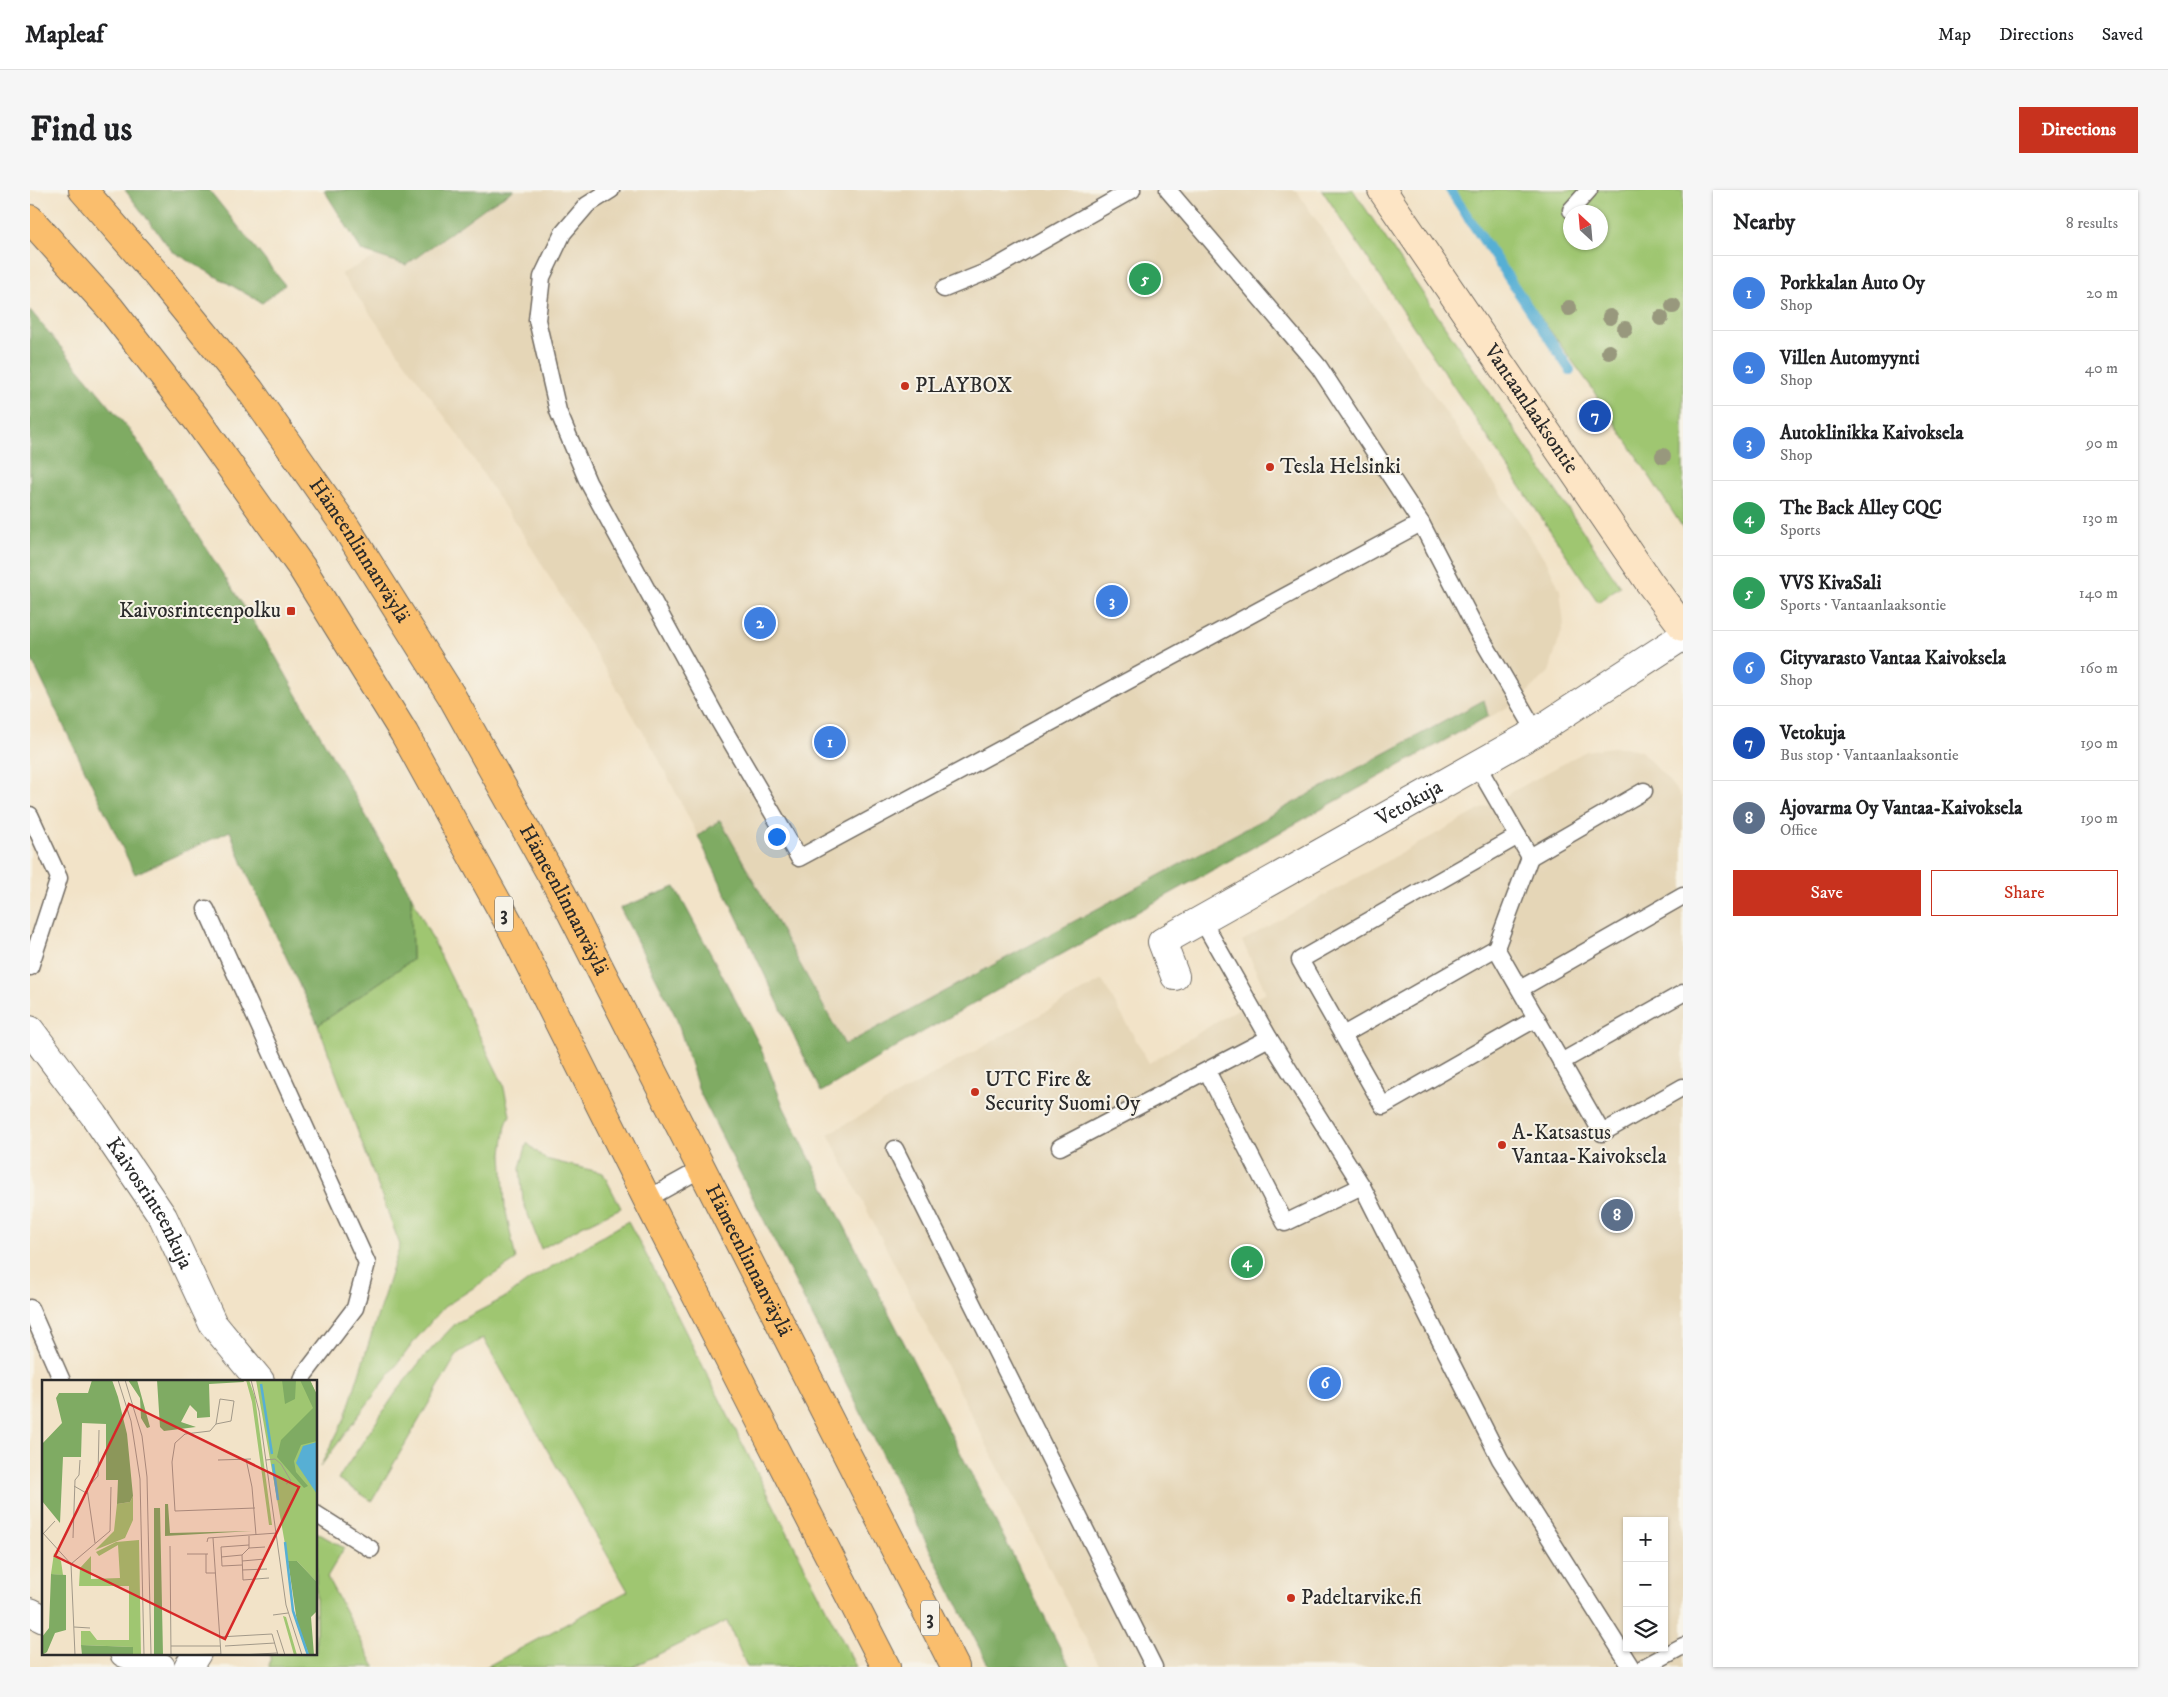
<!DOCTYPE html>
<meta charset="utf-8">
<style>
:root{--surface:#fff;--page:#f6f6f6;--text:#202124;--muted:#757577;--line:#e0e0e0;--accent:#c8321e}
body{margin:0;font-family:"IM FELL DW Pica",serif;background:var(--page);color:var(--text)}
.controls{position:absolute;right:15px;bottom:15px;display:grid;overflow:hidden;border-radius:0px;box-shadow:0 1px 4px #0004}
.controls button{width:45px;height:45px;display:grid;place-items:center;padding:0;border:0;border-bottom:1px solid var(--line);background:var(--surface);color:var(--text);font:25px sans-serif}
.compass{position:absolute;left:1533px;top:15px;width:45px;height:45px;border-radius:50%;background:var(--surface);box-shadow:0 1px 4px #0004;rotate:334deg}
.you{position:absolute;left:746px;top:646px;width:18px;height:18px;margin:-12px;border:4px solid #fff;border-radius:50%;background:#1a73e8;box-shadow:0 0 0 8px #1a73e833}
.badge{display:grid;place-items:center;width:32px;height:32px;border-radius:50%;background:var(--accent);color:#fff;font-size:16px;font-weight:700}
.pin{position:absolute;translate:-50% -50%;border:2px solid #fff;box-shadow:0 1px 5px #0006}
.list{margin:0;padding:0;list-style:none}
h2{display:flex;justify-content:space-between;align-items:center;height:65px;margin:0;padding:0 20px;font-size:21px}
h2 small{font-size:16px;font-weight:400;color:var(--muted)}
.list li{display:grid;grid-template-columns:32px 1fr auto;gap:15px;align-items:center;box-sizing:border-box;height:75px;padding:0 20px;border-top:1px solid var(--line)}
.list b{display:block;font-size:19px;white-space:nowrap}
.list p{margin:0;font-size:16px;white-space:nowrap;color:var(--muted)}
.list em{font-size:16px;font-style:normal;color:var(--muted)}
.actions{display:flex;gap:10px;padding:15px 20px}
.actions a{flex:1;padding:11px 0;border:1px solid var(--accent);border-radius:0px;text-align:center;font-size:18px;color:var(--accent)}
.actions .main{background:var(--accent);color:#fff}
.icon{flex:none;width:28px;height:28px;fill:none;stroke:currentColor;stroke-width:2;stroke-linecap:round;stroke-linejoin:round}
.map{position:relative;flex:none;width:1653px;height:1477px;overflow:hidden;border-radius:0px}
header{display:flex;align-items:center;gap:30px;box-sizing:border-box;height:70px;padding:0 25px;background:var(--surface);border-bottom:1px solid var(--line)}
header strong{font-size:24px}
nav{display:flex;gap:28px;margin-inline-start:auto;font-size:18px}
.intro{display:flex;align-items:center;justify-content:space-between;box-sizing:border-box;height:120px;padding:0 30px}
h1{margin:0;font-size:35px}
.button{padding:12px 22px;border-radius:0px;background:var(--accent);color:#fff;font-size:18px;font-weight:700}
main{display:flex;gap:30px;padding:0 30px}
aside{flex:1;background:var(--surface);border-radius:0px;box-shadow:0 1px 4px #0004}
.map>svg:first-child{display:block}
.built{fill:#e5d6b7;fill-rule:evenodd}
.green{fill:#9fc671;stroke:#65784e;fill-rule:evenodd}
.forest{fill:#7fab63;stroke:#556b47}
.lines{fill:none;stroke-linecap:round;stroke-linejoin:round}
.stream{stroke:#57afd4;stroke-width:10}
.lane-casing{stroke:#716b62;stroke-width:19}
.street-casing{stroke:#716b62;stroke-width:30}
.secondary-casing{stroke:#716b62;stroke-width:30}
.highway-casing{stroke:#716b62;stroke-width:30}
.lane{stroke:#fff;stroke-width:16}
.street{stroke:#fff;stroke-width:28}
.secondary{stroke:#fde5c5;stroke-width:28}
.highway{stroke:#fabe6d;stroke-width:28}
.tree{fill:#98987d}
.poi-dot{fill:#c8321e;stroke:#f7f3e8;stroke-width:2}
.labels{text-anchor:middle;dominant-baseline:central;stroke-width:4;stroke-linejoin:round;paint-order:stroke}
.shield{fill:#f7f3e8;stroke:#686764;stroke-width:1}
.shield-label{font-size:20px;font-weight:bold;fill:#2b2b2b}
.poi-label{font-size:21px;fill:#2b2b2b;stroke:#f7f3e8;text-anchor:start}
.street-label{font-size:21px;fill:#2b2b2b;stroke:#f7f3e8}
.inset-river{fill:none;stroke:#57afd4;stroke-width:2.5}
.inset-road{fill:none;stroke:#a29989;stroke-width:1}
.view{fill:#d62828;fill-opacity:0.15;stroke:#d62828;stroke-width:2.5}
.inset-edge{fill:none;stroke:#2b2b2b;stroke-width:2.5}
</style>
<header>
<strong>Mapleaf</strong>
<nav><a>Map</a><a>Directions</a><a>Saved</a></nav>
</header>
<div class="intro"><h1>Find us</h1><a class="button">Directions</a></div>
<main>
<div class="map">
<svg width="1653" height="1477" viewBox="0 0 1653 1477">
<rect width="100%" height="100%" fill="#f7f3e8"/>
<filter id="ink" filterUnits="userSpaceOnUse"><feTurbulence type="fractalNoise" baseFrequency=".02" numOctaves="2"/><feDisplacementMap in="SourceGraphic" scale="10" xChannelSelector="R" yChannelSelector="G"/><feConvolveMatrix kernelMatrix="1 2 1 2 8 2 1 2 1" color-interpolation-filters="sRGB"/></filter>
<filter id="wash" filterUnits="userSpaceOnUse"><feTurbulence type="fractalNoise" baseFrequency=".0096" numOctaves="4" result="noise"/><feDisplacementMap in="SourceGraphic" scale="20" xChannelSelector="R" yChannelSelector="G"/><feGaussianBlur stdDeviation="1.12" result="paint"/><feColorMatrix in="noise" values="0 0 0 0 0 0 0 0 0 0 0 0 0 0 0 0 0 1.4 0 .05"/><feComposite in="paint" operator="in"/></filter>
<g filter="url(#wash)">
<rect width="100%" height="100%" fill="#f2e3c8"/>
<g class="built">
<polygon points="464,0 1266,0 1518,374 1530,400 1534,434 1519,482 1487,512 864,858 791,902 668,646 625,562 497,350 469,309 431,249 311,84 351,64"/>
<path d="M 1582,557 L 1595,557 L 1611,561 L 1639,591 L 1653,609 L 1653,1477 L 1070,1477 L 798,944 L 1072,790 L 1119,873 L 1236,802 L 1212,751 L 1556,561 ZM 1597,1331 L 1634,1331 L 1634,1458 L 1597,1458 Z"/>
</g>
<g class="green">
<polygon points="1292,0 1323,0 1590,396 1568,412"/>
<path d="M 1417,0 L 1653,0 L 1653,338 L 1565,202 ZM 1540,22 L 1570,22 L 1570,52 L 1540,52 Z"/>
<polygon points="381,705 473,894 480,925 476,935 472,963 475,1017 486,1070 414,1117 386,1149 290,1277 315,1228 370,1055 288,835 382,770"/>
<polygon points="497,953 515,969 573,983 591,1018 552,1036 511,1059 493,1011 490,978"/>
<polygon points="598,1031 621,1074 826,1477 717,1477 697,1431 602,1477 456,1477 598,1401 453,1148 428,1163 342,1311 308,1289 369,1198 393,1168 426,1133 476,1107 501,1089"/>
<polygon points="286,1342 314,1358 297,1387 345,1477 239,1477 241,1463 286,1463"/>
</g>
<g class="forest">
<polygon points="95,0 179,0 255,95 232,113 142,61"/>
<polygon points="294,0 484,0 456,17 376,75 332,61"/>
<polygon points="0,120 102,243 243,462 381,705 382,770 288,835 214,677 200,641 105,684 0,466"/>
<polygon points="1454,510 1458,526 864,858 791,902 668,646 690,630 815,855"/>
<polygon points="645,697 729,854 754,918 1040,1477 959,1477 669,901 646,827 590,718"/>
</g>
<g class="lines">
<polyline class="stream" points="1420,0 1540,180"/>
</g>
</g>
<g filter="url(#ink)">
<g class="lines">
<g class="lane-casing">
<g id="lane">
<polyline points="581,0 557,15 533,43 512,87 507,130 528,221 558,292 686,526 769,668 1391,333"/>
<polyline points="1138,0 1289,177 1391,333 1446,439 1506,542"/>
<polyline points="1541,20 1559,0"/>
<polyline points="914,99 961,80 1102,0"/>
<polyline points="1447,575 1500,667 1466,758 1572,943 1653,897"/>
<polyline points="0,625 29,688 0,777"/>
<polyline points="1488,646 1270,770 1353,916 1507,828"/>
<polyline points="1500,667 1614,601"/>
<polyline points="176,719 337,1073 325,1118 274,1185 272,1191"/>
<polyline points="1172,730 1239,848 1332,996 1470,1269 1601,1477"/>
<polyline points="1490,799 1653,706"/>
<polyline points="1313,845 1466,758"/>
<polyline points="1531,872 1653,803"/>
<polyline points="1177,881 1255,1033 1332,996"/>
<polyline points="1030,957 1239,848"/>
<polyline points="865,959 1124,1477"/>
<polyline points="617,1009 671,979"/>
<polyline points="0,1118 32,1191"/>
<polyline points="286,1324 341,1359"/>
<polyline points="1614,1477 1653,1456"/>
</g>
</g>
<g class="street-casing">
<g id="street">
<path id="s1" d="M 1145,786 L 1132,752 L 1506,542 L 1653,446"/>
<path id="s2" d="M 0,840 L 64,925 L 133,1027 L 183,1134 L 230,1191"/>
<polyline points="0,1422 14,1429"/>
<polyline points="94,1463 131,1477"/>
<polyline points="158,1477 167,1463"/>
</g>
</g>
<g class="secondary-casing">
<g id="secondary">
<path id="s3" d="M 1352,0 L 1619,392 L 1653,437"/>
</g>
</g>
<g class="highway-casing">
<g id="highway">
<path id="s4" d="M 53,0 L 126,84 L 220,200 L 315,336 L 421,505 L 532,704 L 925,1477"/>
<polyline points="0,29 80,118 168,231 272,378 374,543 481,737 617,1009 856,1477"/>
</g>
</g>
<use href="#lane" class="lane"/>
<use href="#street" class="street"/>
<use href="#secondary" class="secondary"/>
<use href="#highway" class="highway"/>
</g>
<g class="tree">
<circle cx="1643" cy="116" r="8"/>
<circle cx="1539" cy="118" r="8"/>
<circle cx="1580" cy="127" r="8"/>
<circle cx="1631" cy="128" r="8"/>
<circle cx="1595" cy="139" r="8"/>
<circle cx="1579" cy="162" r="8"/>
<circle cx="1633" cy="266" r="8"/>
</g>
</g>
<g class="poi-dot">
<circle cx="875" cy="196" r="5"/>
<circle cx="1240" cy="277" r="5"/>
<rect x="256" y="416" width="10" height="10" rx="2.5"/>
<circle cx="945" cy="902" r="5"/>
<circle cx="1472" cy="955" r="5"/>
<circle cx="1261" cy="1408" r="5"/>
</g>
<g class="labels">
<g class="shield">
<rect x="465" y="706.5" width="18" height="35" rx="4"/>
<rect x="891" y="1410.5" width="18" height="35" rx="4"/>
</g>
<g class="shield-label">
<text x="474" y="724">3</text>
<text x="900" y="1428">3</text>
</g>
<g class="poi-label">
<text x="885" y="196">PLAYBOX</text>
<text x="1250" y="277">Tesla Helsinki</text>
<text x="251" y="421" text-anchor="end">Kaivosrinteenpolku</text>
<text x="955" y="890">UTC Fire &amp;<tspan x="955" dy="24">Security Suomi Oy</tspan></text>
<text x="1482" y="943">A-Katsastus<tspan x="1482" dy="24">Vantaa-Kaivoksela</tspan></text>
<text x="1271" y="1408">Padeltarvike.fi</text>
</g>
<g class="street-label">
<text stroke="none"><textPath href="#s3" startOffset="265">Vantaanlaaksontie</textPath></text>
<text stroke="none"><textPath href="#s4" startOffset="455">Hämeenlinnanväylä</textPath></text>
<text stroke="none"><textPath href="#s1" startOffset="320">Vetokuja</textPath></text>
<text stroke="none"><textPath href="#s4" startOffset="860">Hämeenlinnanväylä</textPath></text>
<text stroke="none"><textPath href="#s2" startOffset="211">Kaivosrinteenkuja</textPath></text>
<text stroke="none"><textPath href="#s4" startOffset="1265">Hämeenlinnanväylä</textPath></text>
</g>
</g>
<g transform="translate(12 1190)">
<rect width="275" height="275" fill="#f2e3c8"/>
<path d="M 204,0 L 207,0 L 213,17 L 230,145 L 227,145 L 210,22 ZM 214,0 L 268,0 L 275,15 L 275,202 L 255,181 L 246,181 ZM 91,116 L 91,140 L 83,158 L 53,170 L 72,151 L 75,124 L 88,122 ZM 97,160 L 99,275 L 91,275 L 91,267 L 39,265 L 39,251 L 48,251 L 55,260 L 87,260 L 87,206 L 37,206 L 38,188 L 49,176 L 49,199 L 78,198 L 76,165 L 57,176 L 54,172 L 74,162 ZM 12,173 L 19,181 L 21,195 L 9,194 ZM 241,236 L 244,237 L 255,275 L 252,275 Z" fill="#9fc671"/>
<path d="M 50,0 L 70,0 L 76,17 L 85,54 L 91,116 L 88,122 L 75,124 L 76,100 L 64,100 L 64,44 L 40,43 L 39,77 L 21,77 L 18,143 L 0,121 L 0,64 L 20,43 L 14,18 L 17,13 L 46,13 ZM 86,0 L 95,0 L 108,47 L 105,48 L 99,38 L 98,18 ZM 115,0 L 201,0 L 202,2 L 167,4 L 168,37 L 155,38 L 155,32 L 148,25 L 139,42 L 154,47 L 122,51 L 118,47 ZM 240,0 L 254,0 L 253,19 L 243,24 ZM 258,0 L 268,0 L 275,15 L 275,61 L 259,65 L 252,81 L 254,92 L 266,106 L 262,108 L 235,77 L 239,60 L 271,28 ZM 123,124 L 126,124 L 128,153 L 210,151 L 123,156 ZM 112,128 L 118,128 L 121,275 L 112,275 ZM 246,181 L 255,181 L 275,202 L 275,231 L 269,237 L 272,275 L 267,275 L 255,242 ZM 9,194 L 24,195 L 24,250 L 13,253 L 5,272 L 0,275 L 0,257 L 7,248 ZM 39,265 L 91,267 L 91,275 L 40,275 Z" fill="#7fab63"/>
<path d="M 275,62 L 275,114 L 254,83 L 261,66 Z" fill="#57afd4"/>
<path class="inset-river" d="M 219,4 L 230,74M 231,84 L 236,120M 243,162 L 251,231 L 266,275"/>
<path class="inset-road" d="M 76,0 L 89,41 L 98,99 L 102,275M 83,0 L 100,56 L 105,97 L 109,275M 209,0 L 217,31 L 244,225 L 260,275M 174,44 L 189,41 L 192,21 L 178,19 L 174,44 L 168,51 L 143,54 L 133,63 L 130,82 L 133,131 L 213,128M 204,79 L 210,107 L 214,155M 176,80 L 209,79M 224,80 L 233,79 L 239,84 L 249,101 L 244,104M 32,106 L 46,114M 0,152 L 29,184M 0,155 L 13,141M 207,156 L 207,168 L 200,175 L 201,200 L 227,198M 31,158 L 33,100 L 37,95 L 38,80M 171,158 L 179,275M 165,162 L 166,158 L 235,153M 53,163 L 45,108 L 56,96 L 57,50M 128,166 L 129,275 L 179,274M 207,168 L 223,167M 145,174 L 166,174M 164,174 L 164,193 L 174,193M 179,177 L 200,175M 200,181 L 223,179M 29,184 L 68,151 L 69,107M 29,184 L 33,275M 200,185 L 180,186 L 179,167 L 207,165M 200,190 L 225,189M 231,235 L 246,233M 32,247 L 48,248M 235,250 L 243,275M 177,257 L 230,254 L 236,275M 129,266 L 178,266M 183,266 L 233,263M 198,275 L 235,273"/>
<path class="view" d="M 87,24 L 257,107 L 183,259 L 13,176 Z"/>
<rect width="275" height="275" class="inset-edge"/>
</g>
</svg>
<div class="controls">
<button>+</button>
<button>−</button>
<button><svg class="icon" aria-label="layers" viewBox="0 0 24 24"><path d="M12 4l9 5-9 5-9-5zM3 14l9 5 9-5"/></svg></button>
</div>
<svg class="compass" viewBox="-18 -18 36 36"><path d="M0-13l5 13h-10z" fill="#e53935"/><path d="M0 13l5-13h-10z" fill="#757577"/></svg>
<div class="you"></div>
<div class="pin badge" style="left:800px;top:552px;background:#3f7fe0">1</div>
<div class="pin badge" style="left:730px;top:433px;background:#3f7fe0">2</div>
<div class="pin badge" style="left:1082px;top:411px;background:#3f7fe0">3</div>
<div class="pin badge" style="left:1217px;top:1072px;background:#2e9e5b">4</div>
<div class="pin badge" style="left:1115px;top:89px;background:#2e9e5b">5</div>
<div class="pin badge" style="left:1295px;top:1193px;background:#3f7fe0">6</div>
<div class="pin badge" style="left:1565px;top:226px;background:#1a4fb4">7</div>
<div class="pin badge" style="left:1587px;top:1025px;background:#5c6f8a">8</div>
</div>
<aside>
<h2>Nearby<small>8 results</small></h2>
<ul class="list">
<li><span class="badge" style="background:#3f7fe0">1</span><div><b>Porkkalan Auto Oy</b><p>Shop</p></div><em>20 m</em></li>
<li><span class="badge" style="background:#3f7fe0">2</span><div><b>Villen Automyynti</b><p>Shop</p></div><em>40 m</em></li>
<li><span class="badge" style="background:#3f7fe0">3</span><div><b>Autoklinikka Kaivoksela</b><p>Shop</p></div><em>90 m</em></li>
<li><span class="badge" style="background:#2e9e5b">4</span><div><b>The Back Alley CQC</b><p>Sports</p></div><em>130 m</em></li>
<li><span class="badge" style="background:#2e9e5b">5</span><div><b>VVS KivaSali</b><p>Sports · Vantaanlaaksontie</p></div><em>140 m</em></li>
<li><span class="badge" style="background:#3f7fe0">6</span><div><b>Cityvarasto Vantaa Kaivoksela</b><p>Shop</p></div><em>160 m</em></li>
<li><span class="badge" style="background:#1a4fb4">7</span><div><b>Vetokuja</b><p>Bus stop · Vantaanlaaksontie</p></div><em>190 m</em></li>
<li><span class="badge" style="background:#5c6f8a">8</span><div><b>Ajovarma Oy Vantaa-Kaivoksela</b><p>Office</p></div><em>190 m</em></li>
</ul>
<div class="actions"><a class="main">Save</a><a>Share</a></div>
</aside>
</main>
